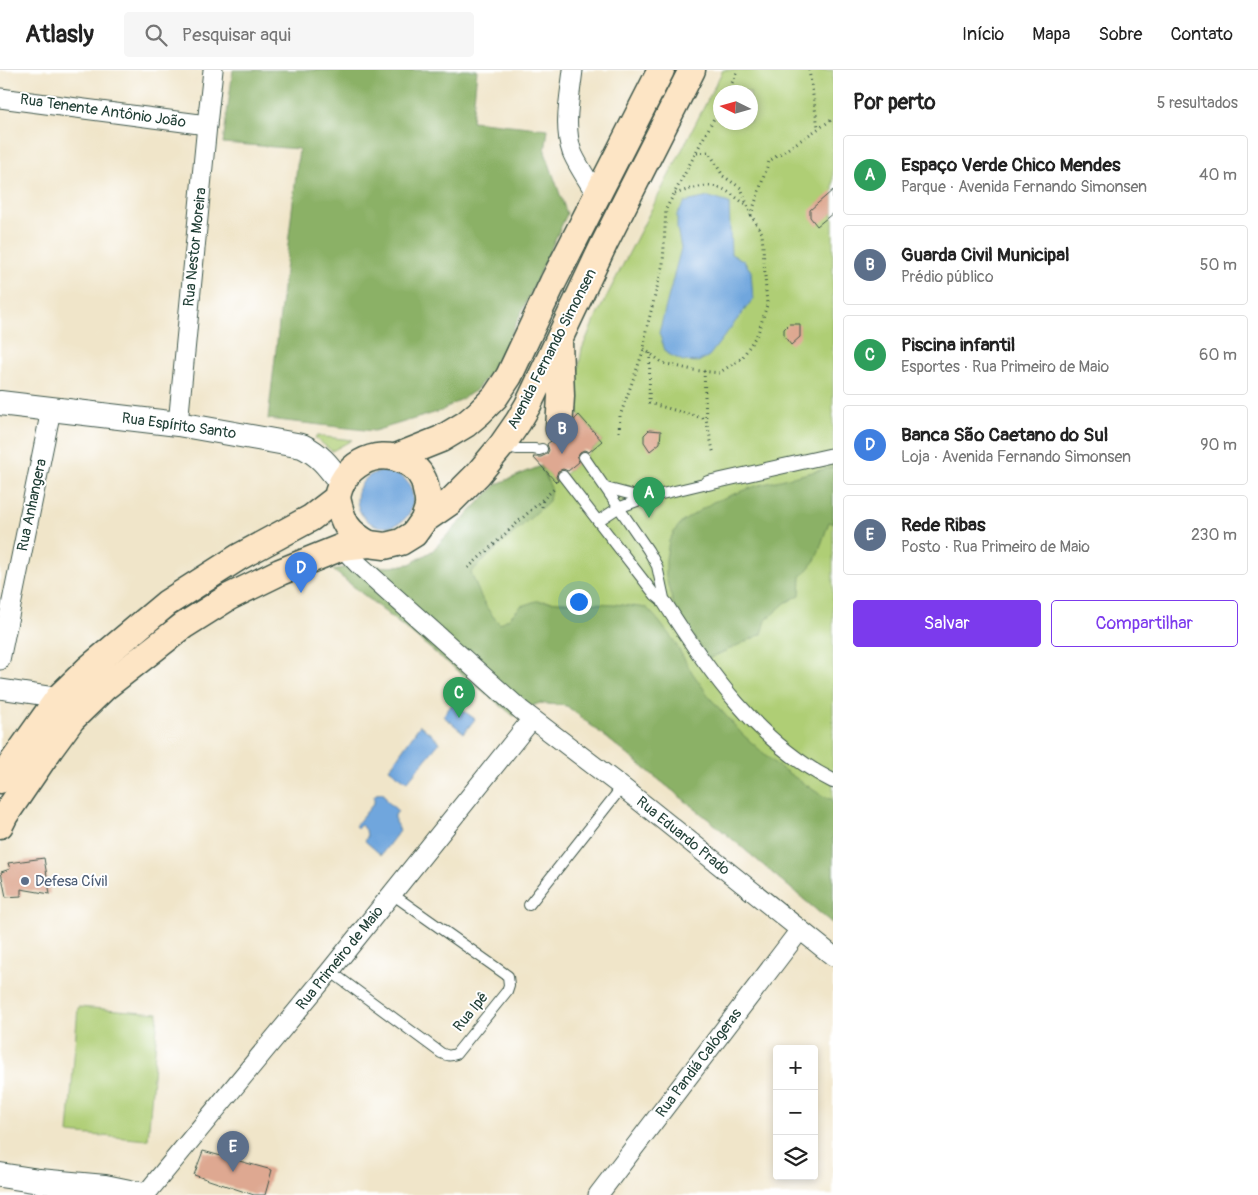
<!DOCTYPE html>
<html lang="pt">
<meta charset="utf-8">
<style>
:root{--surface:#fff;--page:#f6f6f6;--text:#222;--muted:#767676;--line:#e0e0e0;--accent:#7c3aed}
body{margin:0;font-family:Pangolin,sans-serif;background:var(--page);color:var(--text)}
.controls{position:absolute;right:15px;bottom:15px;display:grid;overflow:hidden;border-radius:5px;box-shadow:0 2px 8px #0003}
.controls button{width:45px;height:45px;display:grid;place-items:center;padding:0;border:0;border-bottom:1px solid var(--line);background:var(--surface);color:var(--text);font:25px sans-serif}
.compass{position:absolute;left:713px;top:15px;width:45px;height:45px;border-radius:50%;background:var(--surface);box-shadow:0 2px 8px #0003;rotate:275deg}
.you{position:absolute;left:578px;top:531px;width:18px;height:18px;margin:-12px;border:4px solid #fff;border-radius:50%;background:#1a73e8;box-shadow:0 0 0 8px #1a73e833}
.badge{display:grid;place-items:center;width:32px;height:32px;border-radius:50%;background:var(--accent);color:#fff;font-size:16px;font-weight:700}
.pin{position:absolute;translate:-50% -41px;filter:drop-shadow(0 1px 2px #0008)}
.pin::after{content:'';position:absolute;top:26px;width:18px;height:15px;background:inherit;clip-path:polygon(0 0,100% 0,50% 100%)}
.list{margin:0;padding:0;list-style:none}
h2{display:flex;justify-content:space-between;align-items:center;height:65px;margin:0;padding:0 20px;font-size:21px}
h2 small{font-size:16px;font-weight:400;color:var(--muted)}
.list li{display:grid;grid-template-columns:32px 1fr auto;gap:15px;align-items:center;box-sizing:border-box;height:80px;margin:0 10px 10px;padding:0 10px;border:1px solid var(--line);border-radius:5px}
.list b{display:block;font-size:19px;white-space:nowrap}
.list p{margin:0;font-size:16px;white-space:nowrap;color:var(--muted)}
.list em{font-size:16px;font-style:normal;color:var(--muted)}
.actions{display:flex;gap:10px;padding:15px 20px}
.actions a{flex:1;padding:11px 0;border:1px solid var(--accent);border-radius:5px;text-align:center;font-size:18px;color:var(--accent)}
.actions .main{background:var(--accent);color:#fff}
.icon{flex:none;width:28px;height:28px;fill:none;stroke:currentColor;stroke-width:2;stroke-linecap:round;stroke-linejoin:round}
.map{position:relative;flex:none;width:833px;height:1125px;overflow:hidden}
header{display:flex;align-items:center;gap:30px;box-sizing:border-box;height:70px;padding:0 25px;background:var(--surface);border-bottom:1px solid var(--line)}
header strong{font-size:24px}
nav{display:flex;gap:28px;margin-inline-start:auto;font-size:18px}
.search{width:350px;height:45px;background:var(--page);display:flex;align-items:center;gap:12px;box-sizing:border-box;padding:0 18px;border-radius:5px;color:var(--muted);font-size:19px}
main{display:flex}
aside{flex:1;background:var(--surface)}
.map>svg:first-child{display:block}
.green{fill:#afce75;stroke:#678654;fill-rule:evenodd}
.forest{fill:#8bb166;stroke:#55774d}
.water{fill:#6fa6dd;stroke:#477288}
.building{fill:#dea891}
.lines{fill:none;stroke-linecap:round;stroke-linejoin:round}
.service-casing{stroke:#3e564a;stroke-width:12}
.pedestrian-casing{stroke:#3e564a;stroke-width:16}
.minor-casing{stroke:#3e564a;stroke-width:21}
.tertiary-casing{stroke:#3e564a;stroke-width:26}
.secondary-casing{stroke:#3e564a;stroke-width:29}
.path{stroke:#3e564a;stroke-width:3;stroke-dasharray:1 4;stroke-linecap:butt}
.service{stroke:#fff;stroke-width:10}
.pedestrian{stroke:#fff;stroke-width:14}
.minor{stroke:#fff;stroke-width:19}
.tertiary{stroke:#fff;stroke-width:24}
.secondary{stroke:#fde5c5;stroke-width:26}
.service-dot{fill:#5c6f8a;stroke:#fff;stroke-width:2}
.labels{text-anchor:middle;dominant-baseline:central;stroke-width:4;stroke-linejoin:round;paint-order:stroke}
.street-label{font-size:15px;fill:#1f3d34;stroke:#fff}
.service-label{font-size:15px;fill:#4e5e75;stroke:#fff;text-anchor:start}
</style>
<header>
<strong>Atlasly</strong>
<div class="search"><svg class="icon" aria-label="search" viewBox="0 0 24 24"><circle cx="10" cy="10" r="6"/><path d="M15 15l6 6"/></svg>Pesquisar aqui</div>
<nav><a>Início</a><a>Mapa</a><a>Sobre</a><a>Contato</a></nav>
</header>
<main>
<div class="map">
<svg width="833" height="1125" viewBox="0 0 833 1125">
<rect width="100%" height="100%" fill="#fff"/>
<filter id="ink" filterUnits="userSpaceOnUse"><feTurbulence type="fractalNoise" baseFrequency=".02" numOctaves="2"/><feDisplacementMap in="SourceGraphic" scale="10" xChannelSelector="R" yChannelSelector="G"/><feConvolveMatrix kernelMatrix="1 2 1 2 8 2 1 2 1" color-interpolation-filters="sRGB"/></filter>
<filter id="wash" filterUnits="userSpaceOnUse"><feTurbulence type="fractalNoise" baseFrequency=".0096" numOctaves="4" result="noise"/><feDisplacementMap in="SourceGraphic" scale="20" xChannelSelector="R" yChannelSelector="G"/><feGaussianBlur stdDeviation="1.12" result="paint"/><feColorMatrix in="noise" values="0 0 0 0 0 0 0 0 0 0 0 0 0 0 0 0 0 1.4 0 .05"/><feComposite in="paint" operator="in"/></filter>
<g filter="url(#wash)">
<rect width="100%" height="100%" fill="#f0e5c9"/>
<g class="green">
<path d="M 723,0 L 833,0 L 833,854 L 718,757 L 567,636 L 540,633 L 521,640 L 514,646 L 333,500 L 359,495 L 391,497 L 410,494 L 432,481 L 497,414 L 541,396 L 556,412 L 602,371 L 579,345 L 576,328 L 577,307 L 582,279 L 593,253 ZM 720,22 L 750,22 L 750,52 L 720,52 Z"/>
<polygon points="317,366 352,370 332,381 315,368"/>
<polygon points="78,937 158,943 148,1070 68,1063"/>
</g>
<g class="forest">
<polygon points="233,0 477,0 472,51 548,59 545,82 567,144 497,295 475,321 441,341 374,361 268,349 299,79 223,73"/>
<path d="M 541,396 L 551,418 L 549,431 L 471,502 C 479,523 484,538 500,554 L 509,548 L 521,536 L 536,531 L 614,534 L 647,538 L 658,550 L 674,571 L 691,601 L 711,629 L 742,664 L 778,696 L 821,725 L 833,730 L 833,854 L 718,757 L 567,636 L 540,633 L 521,640 L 514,646 L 333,500 L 359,495 L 391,497 L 410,494 L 432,481 L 497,414 Z"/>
<polygon points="833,397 833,453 829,452 816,489 801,507 800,525 785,533 766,550 762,564 708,589 674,536 669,519 666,506 666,489 669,471 676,459 682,452 713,432 756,416"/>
</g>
<g class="water">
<polygon points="709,127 729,133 731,184 743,190 751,201 753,229 709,286 698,292 683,291 666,283 659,263 681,178 677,158 677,144 685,132"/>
<circle cx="385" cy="429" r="28"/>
<polygon points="453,633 475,649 464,663 443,646"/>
<polygon points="420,655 440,672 407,712 389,699"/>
<polygon points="382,723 385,725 387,731 398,741 395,745 395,752 400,760 381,785 365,771 367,767 366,760 361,755 357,758 355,756 374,733 374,726 376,724"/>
</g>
<g id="blocks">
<g class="building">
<polygon points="833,120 833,143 817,156 810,147 810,140"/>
<polygon points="789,254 800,254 800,267 791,275 784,266 784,259"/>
<polygon points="579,345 602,371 589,382 584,380 580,382 577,387 579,392 568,401 563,399 558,401 556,407 558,411 556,412 533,387 541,387 547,384 549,380 547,374 551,371 559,374 566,372 571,368 574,360 575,349"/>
<polygon points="649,360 661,361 660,373 650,381 644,372 644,365"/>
<polygon points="44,788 50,824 21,819 21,826 6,827 1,802 10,799 8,793"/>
<polygon points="203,1081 272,1100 265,1125 254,1125 194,1105"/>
</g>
</g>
</g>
<g filter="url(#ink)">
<use href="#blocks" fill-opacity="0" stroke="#3e564a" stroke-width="1"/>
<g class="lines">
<g class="service-casing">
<g id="service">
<polyline points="503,376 517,379 534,379 539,380 542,379"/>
<polyline points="584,387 648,480 657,496 665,533"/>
<polyline points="563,406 655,525 665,533"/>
<polyline points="606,418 644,428"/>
<polyline points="598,451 618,438 645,428 708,413"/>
<polyline points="529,835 622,717"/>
<path d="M 330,901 L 441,983 C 447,986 450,986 456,984 L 507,921 L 509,915 L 508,906 L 392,824"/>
</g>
</g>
<g class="pedestrian-casing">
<g id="pedestrian">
<polyline points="708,413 833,385"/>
<path d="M 665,533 C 708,601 759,674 833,711"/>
</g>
</g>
<g class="minor-casing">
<g id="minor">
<path d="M 573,0 C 570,27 563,56 572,82 C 577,95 590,113 597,126"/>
<polyline points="0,28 207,55"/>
<polyline points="178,354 207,55 213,0"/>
<polyline points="342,477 359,495 521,640 622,717 833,886"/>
<polyline points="0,590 51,340"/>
<polyline points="0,619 68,629"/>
<polyline points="145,1125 330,901 532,649"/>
<polyline points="598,1125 800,860"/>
</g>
</g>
<g class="tertiary-casing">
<g id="tertiary">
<path d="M 0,333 L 178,354 L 302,376 C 321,385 329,397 342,414"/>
<polyline points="0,1105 39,1111 105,1117 144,1125"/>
</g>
</g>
<g class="secondary-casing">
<g id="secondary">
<polyline points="559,359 561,326 559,272"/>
<polyline points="396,387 441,369 466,354 479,343 495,327 509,306 553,212 661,0"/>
<path d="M 337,428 C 343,453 346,461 369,474"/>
<path d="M 0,710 L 59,627 L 88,599 L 167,533 L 239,487 L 311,448 L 337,428 C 342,397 374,377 404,391 C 412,394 419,401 423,409 C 425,412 425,417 426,420 C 427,424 428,428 428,432 C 429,437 425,445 424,450"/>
<polyline points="0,755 5,745 50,679 72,649 105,617 183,556 229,527 280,502 342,477 369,474 385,476 401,472 414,464 424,450 450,432 478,404 502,375 518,352 528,335 604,174 692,0"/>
</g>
</g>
<g class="path">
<polyline points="809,0 818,57"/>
<polyline points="728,22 738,0"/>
<polyline points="697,83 709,82 723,106 741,118 751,145 769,91 833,49"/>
<path d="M 675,124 C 690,119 707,112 723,119 C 731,123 739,130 747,135"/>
<polyline points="644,279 663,293 693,300 719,303 742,288 758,263 767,235 762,163 751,145"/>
<polyline points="650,283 649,333 706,349"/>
<polyline points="704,301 706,349 714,385"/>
<polyline points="619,362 620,346 644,279 646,261 663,194 666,139 720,37"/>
<polyline points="542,437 543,429"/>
<polyline points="468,498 554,419"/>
</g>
<use href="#service" class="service"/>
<use href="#pedestrian" class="pedestrian"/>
<use href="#minor" class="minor"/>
<use href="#tertiary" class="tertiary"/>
<use href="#secondary" class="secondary"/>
</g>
</g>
<circle class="service-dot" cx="25" cy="811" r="5"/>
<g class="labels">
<g class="street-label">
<text transform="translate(103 41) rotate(8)">Rua Tenente Antônio João</text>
<text transform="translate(195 177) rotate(-84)">Rua Nestor Moreira</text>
<text transform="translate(552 279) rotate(-63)">Avenida Fernando Simonsen</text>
<text transform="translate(179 356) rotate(8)">Rua Espírito Santo</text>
<text transform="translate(32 435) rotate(-78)">Rua Anhangera</text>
<text transform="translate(683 766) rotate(39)">Rua Eduardo Prado</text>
<text transform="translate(340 888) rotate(-51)">Rua Primeiro de Maio</text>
<text transform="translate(471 942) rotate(-51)">Rua Ipê</text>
<text transform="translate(699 993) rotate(-53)">Rua Pandiá Calógeras</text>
</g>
<g class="service-label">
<text x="35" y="811">Defesa Cívil</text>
</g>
</g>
</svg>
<div class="controls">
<button>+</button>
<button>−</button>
<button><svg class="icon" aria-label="layers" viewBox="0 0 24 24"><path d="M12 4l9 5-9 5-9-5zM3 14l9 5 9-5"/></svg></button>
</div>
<svg class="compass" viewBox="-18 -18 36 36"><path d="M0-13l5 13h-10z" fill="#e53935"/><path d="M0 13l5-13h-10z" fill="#767676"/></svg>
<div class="you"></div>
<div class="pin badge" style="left:649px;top:448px;background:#2e9e5b">A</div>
<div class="pin badge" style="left:562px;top:384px;background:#5c6f8a">B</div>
<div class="pin badge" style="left:459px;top:648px;background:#2e9e5b">C</div>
<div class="pin badge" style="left:301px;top:523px;background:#3f7fe0">D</div>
<div class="pin badge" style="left:233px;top:1102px;background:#5c6f8a">E</div>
</div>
<aside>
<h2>Por perto<small>5 resultados</small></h2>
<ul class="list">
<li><span class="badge" style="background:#2e9e5b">A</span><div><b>Espaço Verde Chico Mendes</b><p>Parque · Avenida Fernando Simonsen</p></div><em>40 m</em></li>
<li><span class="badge" style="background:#5c6f8a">B</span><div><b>Guarda Civil Municipal</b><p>Prédio público</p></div><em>50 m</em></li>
<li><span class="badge" style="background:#2e9e5b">C</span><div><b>Piscina infantil</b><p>Esportes · Rua Primeiro de Maio</p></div><em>60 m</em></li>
<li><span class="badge" style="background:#3f7fe0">D</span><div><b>Banca São Caetano do Sul</b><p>Loja · Avenida Fernando Simonsen</p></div><em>90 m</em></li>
<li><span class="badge" style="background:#5c6f8a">E</span><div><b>Rede Ribas</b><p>Posto · Rua Primeiro de Maio</p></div><em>230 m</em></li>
</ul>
<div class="actions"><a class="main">Salvar</a><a>Compartilhar</a></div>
</aside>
</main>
